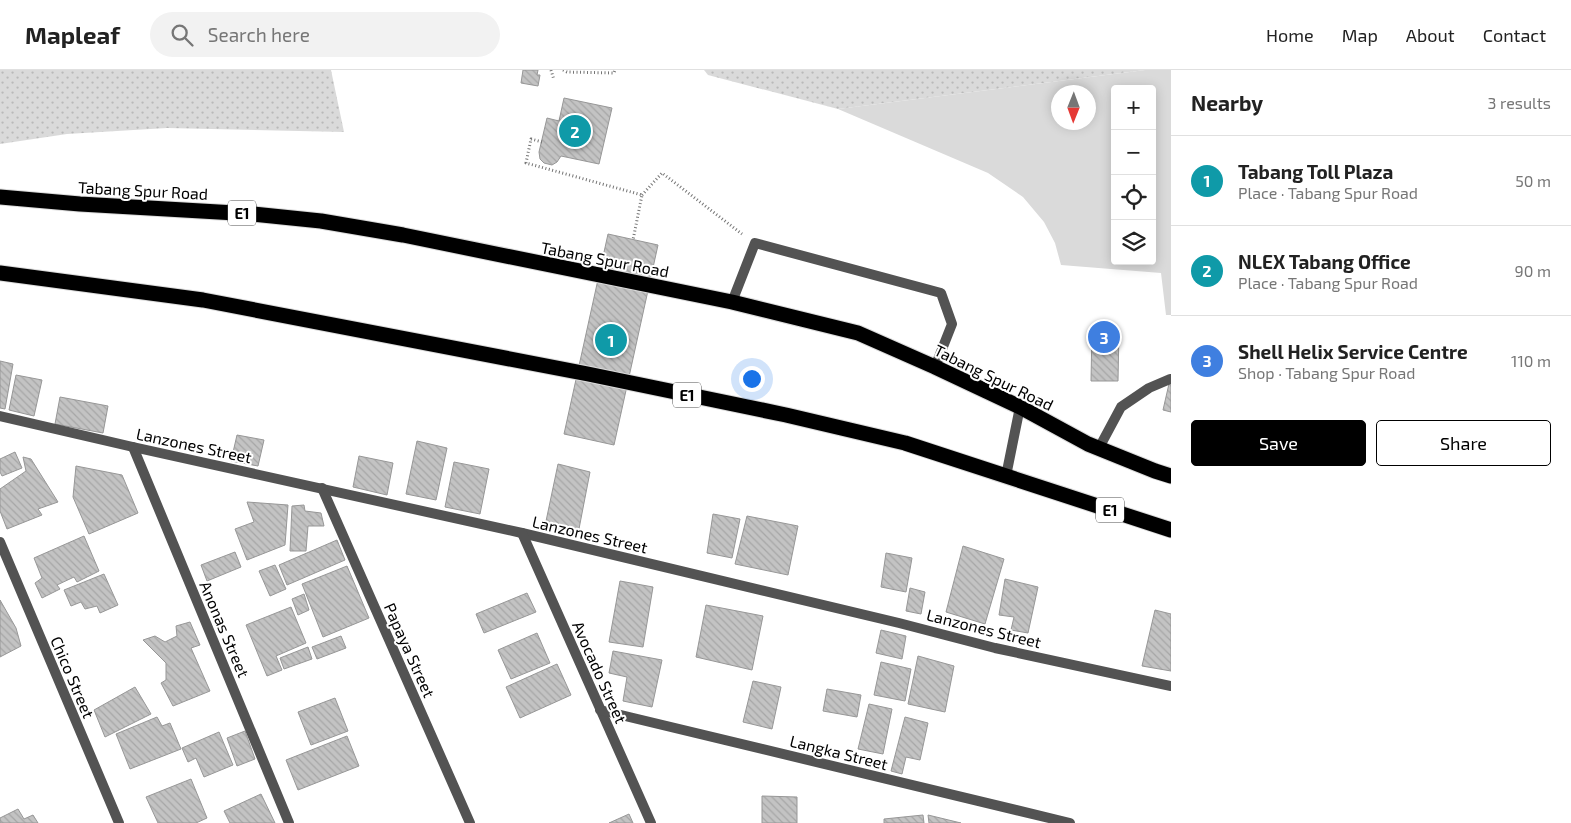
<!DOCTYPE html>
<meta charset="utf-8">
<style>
:root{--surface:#fff;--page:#f2f2f2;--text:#222;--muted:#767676;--line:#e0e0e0;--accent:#000}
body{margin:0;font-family:"Exo 2",sans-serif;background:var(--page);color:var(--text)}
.controls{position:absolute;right:15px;top:15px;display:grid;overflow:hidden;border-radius:5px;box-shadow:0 2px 12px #0003}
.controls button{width:45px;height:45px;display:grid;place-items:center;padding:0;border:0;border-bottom:1px solid var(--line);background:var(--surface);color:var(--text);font:25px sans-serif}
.compass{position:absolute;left:1051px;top:15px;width:45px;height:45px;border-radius:50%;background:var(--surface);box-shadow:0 2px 12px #0003;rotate:181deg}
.you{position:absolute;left:751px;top:308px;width:18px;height:18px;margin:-12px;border:4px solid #fff;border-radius:50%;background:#1a73e8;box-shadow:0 0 0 8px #1a73e833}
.badge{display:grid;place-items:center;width:32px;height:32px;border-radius:50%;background:var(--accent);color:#fff;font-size:16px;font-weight:700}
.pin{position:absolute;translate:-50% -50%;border:2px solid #fff;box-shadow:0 1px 5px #0006}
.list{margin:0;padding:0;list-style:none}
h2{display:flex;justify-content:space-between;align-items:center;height:65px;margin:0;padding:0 20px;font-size:21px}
h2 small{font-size:16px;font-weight:400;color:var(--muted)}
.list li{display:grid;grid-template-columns:32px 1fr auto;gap:15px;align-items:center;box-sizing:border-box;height:90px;padding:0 20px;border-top:1px solid var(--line)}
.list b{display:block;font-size:19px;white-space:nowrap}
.list p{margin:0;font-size:16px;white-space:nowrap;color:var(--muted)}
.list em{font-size:16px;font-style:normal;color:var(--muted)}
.actions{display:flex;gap:10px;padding:15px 20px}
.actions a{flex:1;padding:11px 0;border:1px solid var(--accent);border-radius:5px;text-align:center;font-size:18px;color:var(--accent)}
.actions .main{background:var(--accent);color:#fff}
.icon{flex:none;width:28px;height:28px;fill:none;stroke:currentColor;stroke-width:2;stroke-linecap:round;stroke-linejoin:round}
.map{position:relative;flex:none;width:1171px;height:753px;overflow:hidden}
header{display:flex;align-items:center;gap:30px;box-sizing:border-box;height:70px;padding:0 25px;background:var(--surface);border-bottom:1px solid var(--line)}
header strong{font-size:24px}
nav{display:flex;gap:28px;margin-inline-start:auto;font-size:18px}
.search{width:350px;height:45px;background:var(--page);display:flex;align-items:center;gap:12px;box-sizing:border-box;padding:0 18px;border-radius:28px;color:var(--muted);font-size:19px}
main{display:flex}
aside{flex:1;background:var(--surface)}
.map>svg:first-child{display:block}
.grass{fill:url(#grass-dots)}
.garden{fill:#dadada;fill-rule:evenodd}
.building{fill:url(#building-back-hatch);stroke:#979797}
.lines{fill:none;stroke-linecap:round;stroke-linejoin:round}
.highway-casing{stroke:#dbdbdb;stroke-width:17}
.path{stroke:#757575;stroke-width:3;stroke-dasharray:1 2.5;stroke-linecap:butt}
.lane{stroke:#535353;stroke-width:10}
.street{stroke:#535353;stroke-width:10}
.highway{stroke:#000;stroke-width:15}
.labels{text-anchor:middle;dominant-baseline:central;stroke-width:4;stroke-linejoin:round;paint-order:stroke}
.shield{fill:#fff;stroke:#4c4c4c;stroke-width:1}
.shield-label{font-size:15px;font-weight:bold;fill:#000}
.street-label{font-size:16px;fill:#000;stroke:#fff}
</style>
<header>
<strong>Mapleaf</strong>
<div class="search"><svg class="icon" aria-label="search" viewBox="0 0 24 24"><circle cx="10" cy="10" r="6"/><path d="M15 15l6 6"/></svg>Search here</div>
<nav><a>Home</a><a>Map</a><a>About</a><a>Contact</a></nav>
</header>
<main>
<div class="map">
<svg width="1171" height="753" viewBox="0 0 1171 753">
<defs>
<pattern id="grass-dots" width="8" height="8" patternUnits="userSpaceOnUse" patternTransform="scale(1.25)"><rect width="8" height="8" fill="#dadada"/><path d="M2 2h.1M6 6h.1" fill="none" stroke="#b9b9b9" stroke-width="1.8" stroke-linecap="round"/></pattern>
<pattern id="building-back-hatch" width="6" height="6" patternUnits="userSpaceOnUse" patternTransform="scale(1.25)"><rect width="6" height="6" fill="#c3c3c3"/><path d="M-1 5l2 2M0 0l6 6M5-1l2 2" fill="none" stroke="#a6a6a6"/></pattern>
</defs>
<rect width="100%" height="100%" fill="#fff"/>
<g class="grass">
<polygon points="0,0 331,0 344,62 167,58 67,64 0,74"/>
<polygon points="704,0 1145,0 838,39 708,5"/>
</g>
<path class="garden" d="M 1145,0 L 1171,0 L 1171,245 L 1166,245 L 1161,203 L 1061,195 L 1055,173 L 1044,152 L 1023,127 L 988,103 L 838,39 ZM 1115,19 L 1152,19 L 1152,191 L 1115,191 ZM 1058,22 L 1088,22 L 1088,52 L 1058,52 Z"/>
<g class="building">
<polygon points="523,0 538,0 537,5 540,5 538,16 521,13"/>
<polygon points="564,28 612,38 599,94 561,86 557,92 552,95 544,93 540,89 539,82 547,48 559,51"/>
<polygon points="608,164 658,175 614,375 564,364"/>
<polygon points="1092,259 1119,259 1118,311 1091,311"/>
<polygon points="0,291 13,294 5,339 0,338"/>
<polygon points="16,305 42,310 34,346 9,340"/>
<polygon points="1171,305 1171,342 1163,340"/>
<polygon points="60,327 108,336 103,363 55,354"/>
<polygon points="237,365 264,370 258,396 231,391"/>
<polygon points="417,371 447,378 436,430 406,424"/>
<polygon points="15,382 22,398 2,406 0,402 0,389"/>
<polygon points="359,386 393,393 387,425 353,417"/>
<polygon points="23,387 31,389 58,432 38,439 42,445 7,459 0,441 0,419 26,401"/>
<polygon points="454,392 489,399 480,444 445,437"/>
<polygon points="558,394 590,402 578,464 545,456"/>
<polygon points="76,396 122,405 138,443 89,464 73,427"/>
<polygon points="247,432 288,435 285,475 247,490 235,459 254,452"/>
<polygon points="304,435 305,441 321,443 324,456 308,456 306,481 290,481 292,436"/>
<polygon points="713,444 740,449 732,488 707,483"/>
<polygon points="747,446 798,456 788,505 735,494"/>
<polygon points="84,466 99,501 77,512 74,507 57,515 60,519 42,528 35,513 42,508 34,488"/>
<polygon points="337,470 345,490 287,515 279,495"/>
<polygon points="963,476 1004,489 985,554 946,542"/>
<polygon points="235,482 241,497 207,511 201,495"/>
<polygon points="886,483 912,488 906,522 881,517"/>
<polygon points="275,495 286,519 270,526 259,501"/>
<polygon points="347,496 369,548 323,567 302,514"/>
<polygon points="104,504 118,535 100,543 97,536 85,539 81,532 71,536 64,520"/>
<polygon points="1005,509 1038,517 1028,563 1011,560 1014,547 999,545"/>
<polygon points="620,511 653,517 643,577 609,572"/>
<polygon points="910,518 925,522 921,544 906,541"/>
<polygon points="527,523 536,542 484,563 476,544"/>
<polygon points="304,524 309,540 298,545 292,529"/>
<polygon points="0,530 16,558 21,576 0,587"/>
<polygon points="706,535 763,546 752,600 696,587"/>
<polygon points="291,537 306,573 276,586 282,600 267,606 246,555"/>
<polygon points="1155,540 1171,544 1171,601 1142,596"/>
<polygon points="190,552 200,575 191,578 210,621 173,636 161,613 166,610 166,593 143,570 155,566 165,572 177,566 176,556"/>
<polygon points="881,560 906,566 902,589 876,583"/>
<polygon points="537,563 550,593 511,609 498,580"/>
<polygon points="341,566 346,578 317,589 312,577"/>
<polygon points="308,577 312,589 284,599 280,588"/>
<polygon points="613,581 662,590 652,637 623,631 627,607 609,603"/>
<polygon points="918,586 954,596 945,642 908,634"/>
<polygon points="881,592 911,599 905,631 874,625"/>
<polygon points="557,594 571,625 520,648 506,617"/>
<polygon points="753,611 781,617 772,659 743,652"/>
<polygon points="135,617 151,644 105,667 94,640"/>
<polygon points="827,619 861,625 857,647 823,641"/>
<polygon points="335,628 348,661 311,675 298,642"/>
<polygon points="869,634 892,639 883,684 858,679"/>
<polygon points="157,647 162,656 170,653 181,679 130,699 116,664"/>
<polygon points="905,647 928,653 920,690 906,687 902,704 891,701"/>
<polygon points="245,661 255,689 237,696 227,668"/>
<polygon points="219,662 233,695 204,707 196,688 188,692 182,678"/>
<polygon points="347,666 359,696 298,720 286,690"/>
<polygon points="191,709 207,748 196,753 158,753 146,727"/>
<polygon points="261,724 275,753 230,753 224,741"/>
<polygon points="762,726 797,727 797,753 762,753"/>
<polygon points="18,739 24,749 33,745 38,753 0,753 0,748"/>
<polygon points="629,744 633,753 609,753"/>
<polygon points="923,745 924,753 884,753 884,749"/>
<polygon points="928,745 961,753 929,753"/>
</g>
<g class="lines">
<g class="highway-casing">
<g id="highway">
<polyline points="0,127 80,134 253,144 321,151 403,165 732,232 858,263 935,297 1020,337 1088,374 1155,401 1171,406"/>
<polyline points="0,203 203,230 588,304 786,345 905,373 1171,460"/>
</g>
</g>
<g class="path">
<polyline points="551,0 554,10"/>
<polyline points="563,0 567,2 614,3 615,0"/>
<polyline points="542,72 531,69 526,93 642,125 633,170"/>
<polyline points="642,125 662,103 742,164"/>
</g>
<g class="lane">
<polyline points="732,232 755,173 941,223 952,254 935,297"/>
<polyline points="1099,378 1121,337 1149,318 1170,309"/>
<polyline points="1006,406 1020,337"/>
</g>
<g class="street">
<polyline points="0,346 133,377 522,463 899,553 995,578 1171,616"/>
<polyline points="133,377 289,753"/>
<polyline points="322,418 470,753"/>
<polyline points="522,463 651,753"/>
<polyline points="0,472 119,753"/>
<polyline points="600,640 1070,753"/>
</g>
<use href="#highway" class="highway"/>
</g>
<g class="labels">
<g class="shield">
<rect x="228" y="130.5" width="28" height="25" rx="4"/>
<rect x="673" y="312.5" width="28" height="25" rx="4"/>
<rect x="1096" y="427.5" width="28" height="25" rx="4"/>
</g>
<g class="shield-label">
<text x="242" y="143">E1</text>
<text x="687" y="325">E1</text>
<text x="1110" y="440">E1</text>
</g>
<g class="street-label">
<text transform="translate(143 120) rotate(3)">Tabang Spur Road</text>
<text transform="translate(605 189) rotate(11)">Tabang Spur Road</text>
<text transform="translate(994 307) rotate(26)">Tabang Spur Road</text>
<text transform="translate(194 375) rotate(12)">Lanzones Street</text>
<text transform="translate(590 464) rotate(13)">Lanzones Street</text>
<text transform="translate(984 558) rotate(14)">Lanzones Street</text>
<text transform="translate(225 559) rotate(67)">Anonas Street</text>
<text transform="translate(410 580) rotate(66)">Papaya Street</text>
<text transform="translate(600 602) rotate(66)">Avocado Street</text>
<text transform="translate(73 607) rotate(67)">Chico Street</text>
<text transform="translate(839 682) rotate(14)">Langka Street</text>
</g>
</g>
</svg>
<div class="controls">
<button>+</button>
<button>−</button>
<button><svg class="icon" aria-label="locate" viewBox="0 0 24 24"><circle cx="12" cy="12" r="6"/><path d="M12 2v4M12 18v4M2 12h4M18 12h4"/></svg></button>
<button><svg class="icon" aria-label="layers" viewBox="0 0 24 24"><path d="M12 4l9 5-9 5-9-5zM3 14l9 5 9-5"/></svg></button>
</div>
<svg class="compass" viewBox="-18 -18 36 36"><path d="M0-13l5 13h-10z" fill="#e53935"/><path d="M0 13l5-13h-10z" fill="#767676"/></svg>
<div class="you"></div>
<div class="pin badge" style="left:611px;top:270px;background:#0f9aa8">1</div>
<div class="pin badge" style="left:575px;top:61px;background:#0f9aa8">2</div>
<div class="pin badge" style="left:1104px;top:267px;background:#3f7fe0">3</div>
</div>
<aside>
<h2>Nearby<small>3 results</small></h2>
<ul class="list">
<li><span class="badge" style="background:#0f9aa8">1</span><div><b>Tabang Toll Plaza</b><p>Place · Tabang Spur Road</p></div><em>50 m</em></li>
<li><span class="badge" style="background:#0f9aa8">2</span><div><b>NLEX Tabang Office</b><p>Place · Tabang Spur Road</p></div><em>90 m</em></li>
<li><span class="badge" style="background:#3f7fe0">3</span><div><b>Shell Helix Service Centre</b><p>Shop · Tabang Spur Road</p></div><em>110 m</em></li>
</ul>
<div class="actions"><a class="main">Save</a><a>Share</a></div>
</aside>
</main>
